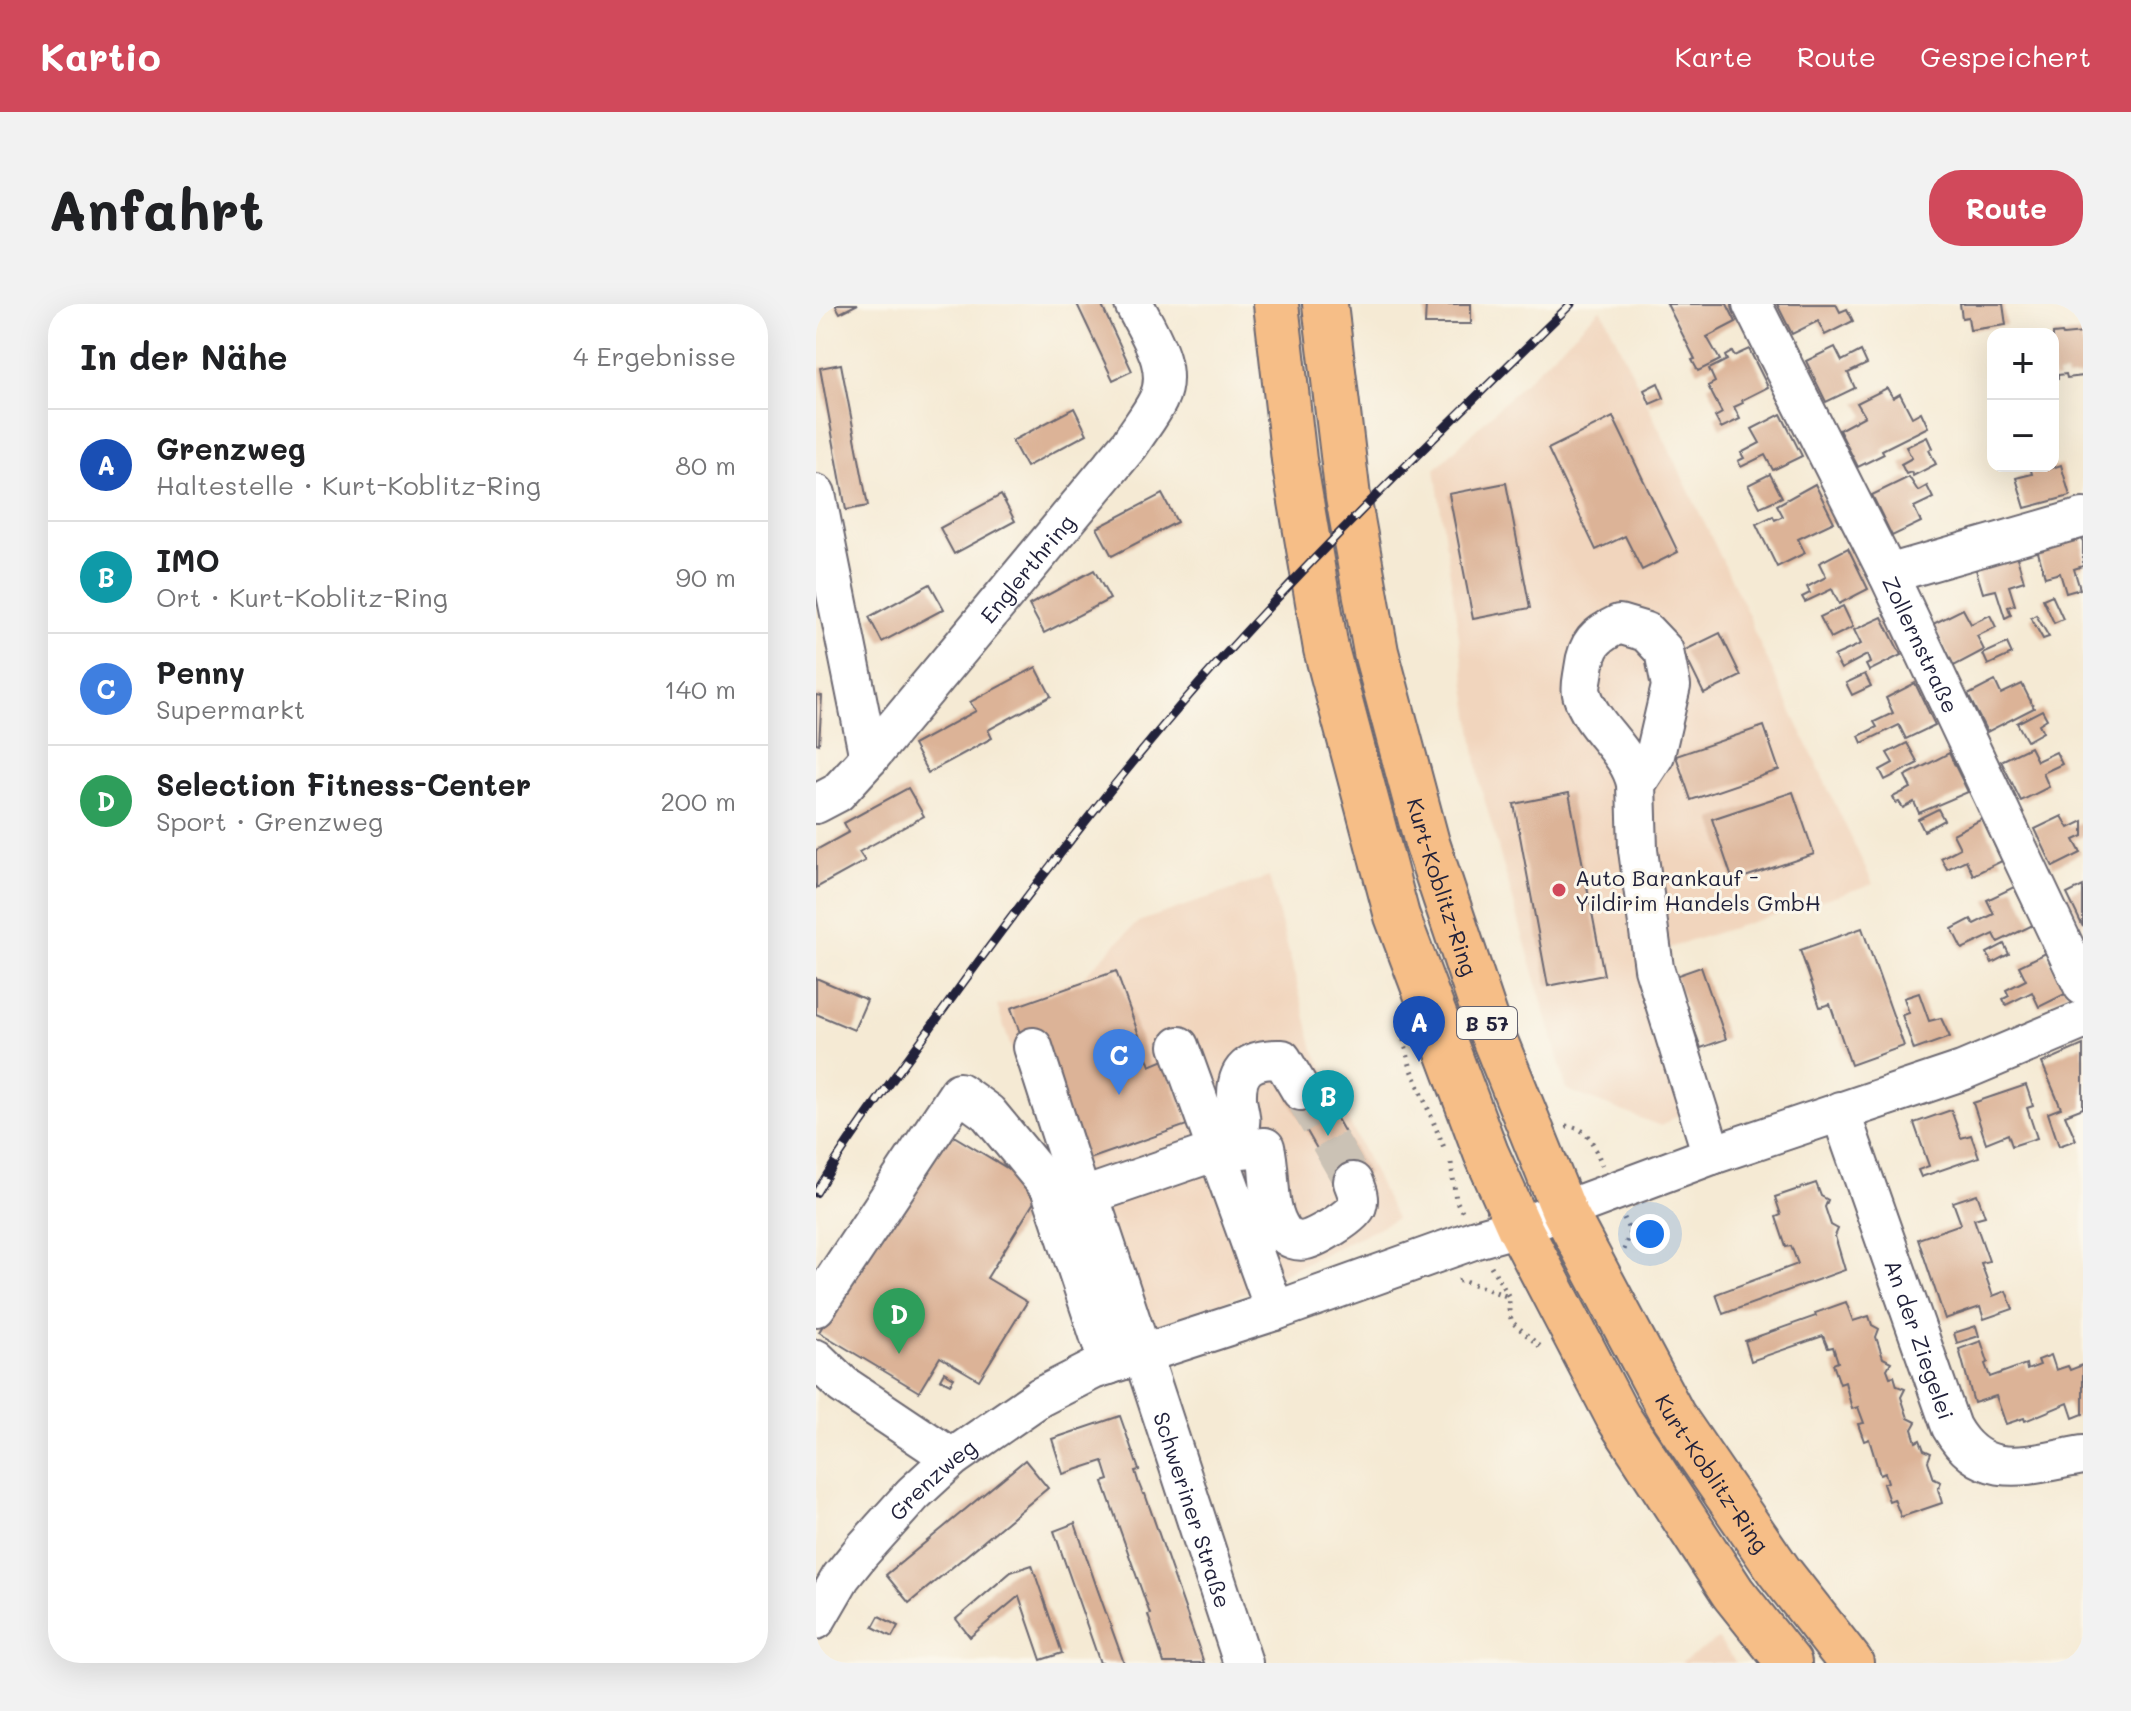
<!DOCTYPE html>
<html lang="de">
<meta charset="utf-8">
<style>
:root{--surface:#fff;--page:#f2f2f2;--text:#202124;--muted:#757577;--line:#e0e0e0;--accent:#d1495b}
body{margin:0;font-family:Mali,sans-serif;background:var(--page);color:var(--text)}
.controls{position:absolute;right:24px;top:24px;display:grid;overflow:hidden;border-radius:16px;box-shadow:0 8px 32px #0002}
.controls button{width:72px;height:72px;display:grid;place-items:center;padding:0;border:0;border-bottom:2px solid var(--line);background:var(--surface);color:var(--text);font:40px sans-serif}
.you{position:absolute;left:834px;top:930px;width:28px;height:28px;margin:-20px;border:6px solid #fff;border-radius:50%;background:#1a73e8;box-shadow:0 0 0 12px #1a73e833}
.badge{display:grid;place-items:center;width:52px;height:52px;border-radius:50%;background:var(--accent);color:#fff;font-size:26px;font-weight:700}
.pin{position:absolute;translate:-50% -66px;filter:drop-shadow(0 2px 4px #0008)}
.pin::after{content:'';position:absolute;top:42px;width:28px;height:24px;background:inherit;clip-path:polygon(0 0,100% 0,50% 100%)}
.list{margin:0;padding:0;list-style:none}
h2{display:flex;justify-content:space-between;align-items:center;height:104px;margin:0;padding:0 32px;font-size:34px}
h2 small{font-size:26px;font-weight:400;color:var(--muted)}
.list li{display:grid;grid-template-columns:52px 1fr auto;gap:24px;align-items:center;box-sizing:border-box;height:112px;padding:0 32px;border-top:2px solid var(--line)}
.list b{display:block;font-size:30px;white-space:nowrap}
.list p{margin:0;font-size:26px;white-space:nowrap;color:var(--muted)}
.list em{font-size:26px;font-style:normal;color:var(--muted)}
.map{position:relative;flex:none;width:1267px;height:1359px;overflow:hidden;border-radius:32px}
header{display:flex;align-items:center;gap:48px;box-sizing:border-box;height:112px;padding:0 40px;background:var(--accent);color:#fff}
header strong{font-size:38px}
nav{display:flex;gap:44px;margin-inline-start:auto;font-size:28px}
.intro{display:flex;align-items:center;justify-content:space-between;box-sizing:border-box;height:192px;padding:0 48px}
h1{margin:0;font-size:56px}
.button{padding:20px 36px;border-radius:32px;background:var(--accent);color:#fff;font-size:28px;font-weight:700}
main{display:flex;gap:48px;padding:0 48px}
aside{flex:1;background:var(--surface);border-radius:32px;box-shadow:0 8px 32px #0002}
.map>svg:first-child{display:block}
.built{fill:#f1d5bd}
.building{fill:#dcb397}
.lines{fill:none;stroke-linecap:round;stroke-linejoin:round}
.minor-tunnel{stroke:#cbc2b5;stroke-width:38;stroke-dasharray:38 19;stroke-linecap:butt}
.minor-casing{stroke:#6c6871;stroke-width:42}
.major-casing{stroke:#6c6871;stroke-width:48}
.path{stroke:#6c6871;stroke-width:5;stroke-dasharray:2 6;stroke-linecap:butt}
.minor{stroke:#fff;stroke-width:38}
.major{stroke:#f6be87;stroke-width:44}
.rail-casing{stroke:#22223b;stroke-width:9}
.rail{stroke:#fbf7ec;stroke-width:6;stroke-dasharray:18;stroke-linecap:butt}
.poi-dot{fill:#d1495b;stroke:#fbf7ec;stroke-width:3}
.labels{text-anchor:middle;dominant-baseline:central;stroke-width:6;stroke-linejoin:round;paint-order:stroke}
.shield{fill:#fbf7ec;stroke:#636270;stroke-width:2}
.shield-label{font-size:20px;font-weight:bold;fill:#22223b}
.street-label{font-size:22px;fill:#22223b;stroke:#fbf7ec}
.poi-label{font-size:22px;fill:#22223b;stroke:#fbf7ec;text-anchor:start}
</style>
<header>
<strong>Kartio</strong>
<nav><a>Karte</a><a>Route</a><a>Gespeichert</a></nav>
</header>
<div class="intro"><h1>Anfahrt</h1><a class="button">Route</a></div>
<main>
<aside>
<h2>In der Nähe<small>4 Ergebnisse</small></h2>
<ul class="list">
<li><span class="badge" style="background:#1a4fb4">A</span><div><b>Grenzweg</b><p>Haltestelle · Kurt-Koblitz-Ring</p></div><em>80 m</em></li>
<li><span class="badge" style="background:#0f9aa8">B</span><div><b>IMO</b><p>Ort · Kurt-Koblitz-Ring</p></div><em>90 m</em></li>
<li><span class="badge" style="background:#3f7fe0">C</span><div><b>Penny</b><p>Supermarkt</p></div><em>140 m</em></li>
<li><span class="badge" style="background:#2e9e5b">D</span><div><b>Selection Fitness-Center</b><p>Sport · Grenzweg</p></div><em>200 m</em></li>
</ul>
</aside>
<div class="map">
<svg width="1267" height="1359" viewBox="0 0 1267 1359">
<rect width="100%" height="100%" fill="#fbf7ec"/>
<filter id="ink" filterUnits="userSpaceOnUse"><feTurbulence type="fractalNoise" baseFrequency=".0125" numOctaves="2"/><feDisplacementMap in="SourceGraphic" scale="16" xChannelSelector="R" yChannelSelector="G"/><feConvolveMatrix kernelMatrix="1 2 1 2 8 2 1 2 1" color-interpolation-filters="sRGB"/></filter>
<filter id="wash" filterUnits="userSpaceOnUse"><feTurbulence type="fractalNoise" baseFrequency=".006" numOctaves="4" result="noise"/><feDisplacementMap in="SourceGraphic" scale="32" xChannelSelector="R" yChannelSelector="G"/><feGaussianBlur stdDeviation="1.8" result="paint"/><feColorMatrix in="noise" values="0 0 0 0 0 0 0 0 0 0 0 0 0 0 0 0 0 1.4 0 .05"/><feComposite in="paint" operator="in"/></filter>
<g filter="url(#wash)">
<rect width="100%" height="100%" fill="#f5ead4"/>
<g class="built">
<polygon points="785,4 934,314 938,328 1057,580 846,646 869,806 845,822 751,786 664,480 619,165"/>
<polygon points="453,573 498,745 580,915 406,999 293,1038 181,702 266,674 322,618"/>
<polygon points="902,1335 920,1359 864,1359"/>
</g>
<g id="blocks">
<g class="building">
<polygon points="19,0 42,0 24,9"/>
<polygon points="261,0 285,0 316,67 297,76"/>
<polygon points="610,0 655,0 655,20 609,20"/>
<polygon points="851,0 911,0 920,18 891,33 904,56 882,67 876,56 879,55"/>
<polygon points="961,0 1020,0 1024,8 1031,5 1037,17 1009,31 1002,17 976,30"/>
<polygon points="1144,0 1187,0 1190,21 1154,26 1152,13 1146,14"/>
<polygon points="1246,29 1247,31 1267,29 1267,72 1251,74 1250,70 1242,71 1242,75 1237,75 1237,30"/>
<polygon points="1019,43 1026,57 1045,47 1051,60 1032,69 1039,84 1010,98 990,57"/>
<polygon points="933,45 952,83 926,96 927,99 918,103 924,115 905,124 899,113 906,109 892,82 899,78 893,65 911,56 909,52 916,48 918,52"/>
<polygon points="25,60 52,202 30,206 4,64"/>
<polygon points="842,79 848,94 834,100 828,86"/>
<polygon points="1071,84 1077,94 1084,90 1096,113 1105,108 1112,123 1066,146 1068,150 1042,163 1023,126 1049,112 1041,99"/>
<polygon points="258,104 271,130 210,163 196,137"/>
<polygon points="965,110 986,152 957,166 949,151 925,163 922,157 928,154 925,149 944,139 936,125"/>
<polygon points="797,113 862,248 826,266 809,232 780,246 732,145"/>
<polygon points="1111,133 1116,144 1113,146 1120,160 1097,172 1095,168 1090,170 1085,160 1096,154 1090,143"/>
<polygon points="1245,161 1254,192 1209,204 1200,174 1216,170 1214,162 1229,162 1230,166"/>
<polygon points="954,170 966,193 944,203 932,181"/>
<polygon points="1093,173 1102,187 1111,182 1117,194 1098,203 1105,218 1076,232 1056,191"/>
<polygon points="690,179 714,304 657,315 633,190"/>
<polygon points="999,180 1018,218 982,235 989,249 961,263 940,220 957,212 959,216 967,212 961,201"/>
<polygon points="346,190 361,218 296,252 281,224"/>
<polygon points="185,191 199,217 138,250 124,224"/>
<polygon points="1264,228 1267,238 1267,262 1258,265 1264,285 1250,289 1244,269 1229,273 1220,241"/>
<polygon points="1032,244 1052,285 1023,300 1016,285 989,298 986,293 994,289 991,283 1010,273 1003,259"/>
<polygon points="1199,247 1208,277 1193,282 1199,301 1192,303 1195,311 1189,314 1180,286 1167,289 1158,259"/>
<polygon points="278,266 294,295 228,329 213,301"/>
<polygon points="114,280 128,305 66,338 53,313"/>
<polygon points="1236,291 1247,315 1238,319 1227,295"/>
<polygon points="1027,302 1037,323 1015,334 1004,313"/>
<polygon points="1147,305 1155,320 1174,311 1180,323 1161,332 1168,346 1138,362 1117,320"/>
<polygon points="1220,311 1233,333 1227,335 1215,314"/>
<polygon points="1066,313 1085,351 1053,367 1050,361 1054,359 1051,351 1025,365 1018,352 1045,340 1038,326"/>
<polygon points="904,329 925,372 888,390 867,347"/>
<polygon points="1191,339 1196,350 1172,361 1167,350"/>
<polygon points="220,363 235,392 172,426 176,434 112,469 97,441 160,407 154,398"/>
<polygon points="1049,370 1055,382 1036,391 1030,379"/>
<polygon points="1179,377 1185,390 1206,380 1218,404 1171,428 1152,391"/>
<polygon points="1099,379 1119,421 1090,435 1083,421 1046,439 1043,432 1061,423 1058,418 1077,409 1070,394"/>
<polygon points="0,391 6,392 3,440 0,439"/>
<polygon points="1226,406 1231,415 1223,420 1227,428 1211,437 1201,419"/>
<polygon points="948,422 963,466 875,496 860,452"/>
<polygon points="1091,439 1102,459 1069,476 1064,466 1077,459 1071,449"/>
<polygon points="1214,443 1221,457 1240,448 1246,460 1227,469 1233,483 1205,497 1185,457"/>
<polygon points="1133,449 1152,488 1103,509 1098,498 1087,504 1083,498 1080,499 1077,493 1095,484 1089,472"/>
<polygon points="92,484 108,512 43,548 49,557 0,584 0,546 33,528 28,519"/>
<polygon points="977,488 998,550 917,577 896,515"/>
<polygon points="753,489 788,671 732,682 698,500"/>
<polygon points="1122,505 1128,516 1108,527 1102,515"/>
<polygon points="1246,512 1253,524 1267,517 1267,532 1258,536 1265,549 1237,563 1219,525"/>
<polygon points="1166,515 1186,557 1157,571 1150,556 1131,565 1125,554 1144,544 1137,530"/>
<polygon points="1267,582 1267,623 1251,590"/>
<polygon points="1198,583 1217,621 1182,638 1178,630 1146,645 1136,625 1155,615 1158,620 1178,610 1171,596"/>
<polygon points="1046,624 1088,742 1035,761 1014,700 1004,703 984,646"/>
<polygon points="1188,640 1193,650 1176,659 1171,649"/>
<polygon points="1230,649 1251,689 1223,703 1216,688 1190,701 1187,695 1193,692 1190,686 1210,676 1203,662"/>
<polygon points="885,663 910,735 885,744 859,672"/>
<polygon points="300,667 334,762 348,756 371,821 268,857 208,740 195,704"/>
<polygon points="0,674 51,696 38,726 0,710"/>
<polygon points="1103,689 1113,717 1125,714 1134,733 1098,746 1086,711 1093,709 1088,694"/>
<polygon points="1267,741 1267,804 1249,811 1260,836 1243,842 1232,809 1245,804 1226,759"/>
<polygon points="500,778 552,869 524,885 472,794"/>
<polygon points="1210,781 1217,802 1211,804 1221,834 1196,842 1192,830 1170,839 1157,799"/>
<polygon points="1135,806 1145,834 1155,831 1163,853 1105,873 1102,866 1113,862 1098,819"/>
<polygon points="126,825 226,885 171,974 211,998 163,1076 124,1053 103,1088 3,1028"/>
<polygon points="1000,879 1005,892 1012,896 1009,903 1015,921 1022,925 1019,932 1029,966 907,1010 900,990 982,960 975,942 970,943 960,913 965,911 959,893"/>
<polygon points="1161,890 1169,912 1158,915 1173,957 1165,959 1177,992 1190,987 1197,1005 1168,1015 1164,1003 1129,1015 1102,935 1145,920 1137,898"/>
<polygon points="1030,998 1037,1017 1053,1012 1056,1021 1063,1025 1060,1033 1067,1054 1075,1058 1071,1065 1074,1073 1078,1072 1081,1082 1089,1085 1085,1093 1092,1114 1100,1118 1096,1125 1100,1138 1104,1136 1108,1146 1115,1149 1112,1157 1118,1175 1125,1178 1122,1185 1126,1199 1085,1213 1078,1195 1073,1197 1067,1180 1072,1178 1069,1169 1064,1171 1053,1135 1048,1137 1042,1120 1048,1119 1042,1103 1036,1105 1029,1078 1024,1080 1017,1060 1022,1058 1017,1043 1012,1044 1007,1032 935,1057 929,1037 1000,1012 999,1009"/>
<polygon points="1160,1022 1163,1032 1141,1039 1138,1029"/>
<polygon points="1165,1037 1172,1058 1169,1060 1174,1073 1210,1060 1211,1066 1224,1061 1222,1056 1235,1051 1240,1066 1252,1062 1254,1066 1267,1061 1267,1110 1257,1114 1252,1099 1209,1117 1208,1114 1190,1120 1180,1092 1158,1099 1143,1045"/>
<polygon points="128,1068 138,1074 134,1080 124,1075"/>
<polygon points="304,1112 323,1166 319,1167 323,1180 327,1190 329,1190 388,1359 348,1359 332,1311 334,1310 287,1178 293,1176 287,1157 247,1170 236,1135"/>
<polygon points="209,1156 232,1184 93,1299 70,1271"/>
<polygon points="259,1219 281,1284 308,1359 284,1359 268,1313 238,1227"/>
<polygon points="216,1261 246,1349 225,1356 203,1292 154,1333 140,1315 195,1268"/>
<polygon points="63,1312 82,1322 76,1333 57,1323"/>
</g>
</g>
</g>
<g filter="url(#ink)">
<use href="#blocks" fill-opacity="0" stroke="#6c6871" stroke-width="2"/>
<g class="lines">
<polyline class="minor-tunnel" points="485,787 537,878"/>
<g class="minor-casing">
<g id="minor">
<path id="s1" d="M 936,0 L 1072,270 L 1267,682"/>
<polyline points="0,190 53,454"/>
<polyline points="1072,270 1267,214"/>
<path d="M 820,480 C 813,446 776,424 766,390 C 764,383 767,373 768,365 C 771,339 780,331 803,320 L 830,328 L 848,347 L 855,382 L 839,451 L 820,480 L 822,546 L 838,664 L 896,851"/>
<path id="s2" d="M 0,500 L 21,489 L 53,454 L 314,140 C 323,125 335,111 342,96 C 358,63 332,29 318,0"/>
<polyline points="363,742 459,1007"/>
<path id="s3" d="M 217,743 L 262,883 L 273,891 C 326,1047 376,1203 427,1359"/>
<path d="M 485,787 L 466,755 C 439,754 420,761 421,793 C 421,803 427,815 423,824 C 420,834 408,841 401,847 L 449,843 C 456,871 449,903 467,928 C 472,935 482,938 490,936 C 500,934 538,912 541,902 C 544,894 540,886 537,878"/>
<path id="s4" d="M 1024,807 L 1135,1123 C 1167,1180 1213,1160 1267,1151"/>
<polyline points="273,891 401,847"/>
<polyline points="0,1003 143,788 172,809 234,884 293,1061"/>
<polyline points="0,1055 27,1081 136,1154"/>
<path id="s5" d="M 0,1316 L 25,1273 L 45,1248 L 97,1190 L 136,1154 L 224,1093 L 277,1066 L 459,1007 L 660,935 L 703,923 L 896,851 L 1146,767 L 1267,716"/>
</g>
</g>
<g class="major-casing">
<g id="major">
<polyline points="460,0 478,156 510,345 581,612 670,849 703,923 802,1113 917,1289 973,1359"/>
<path id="s6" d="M 509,0 L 532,193 L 560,348 L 611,539 L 669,712 L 748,907 L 857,1112 L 963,1267 L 1035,1359"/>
</g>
</g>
<g class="path">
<polyline points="586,728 594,761 629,846"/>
<path d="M 750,822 C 773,823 778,842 786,861"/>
<polyline points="635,859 640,896 646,907"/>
<polyline points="808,914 814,928 808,946"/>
<polyline points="675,962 693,993 693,1008 696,1018 727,1045"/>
<polyline points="642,977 646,976 693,993"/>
</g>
<use href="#minor" class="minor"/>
<use href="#major" class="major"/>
<g class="rail-casing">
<path id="rail" d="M 0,889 C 38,825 85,765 128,705 C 211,590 297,478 390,372 C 505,242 631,121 755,0"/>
</g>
<use href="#rail" class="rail"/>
</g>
</g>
<circle class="poi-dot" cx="743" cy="586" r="8"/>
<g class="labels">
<rect class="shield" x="641" y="703" width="60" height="32" rx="6"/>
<g class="shield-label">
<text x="671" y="719">B 57</text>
</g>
<g class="street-label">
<text stroke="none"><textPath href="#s2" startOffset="318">Englerthring</textPath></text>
<text stroke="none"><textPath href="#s1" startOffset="380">Zollernstraße</textPath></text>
<text stroke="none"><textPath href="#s6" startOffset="596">Kurt-Koblitz-Ring</textPath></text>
<text stroke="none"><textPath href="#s4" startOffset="242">An der Ziegelei</textPath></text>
<text stroke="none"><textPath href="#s6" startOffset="1244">Kurt-Koblitz-Ring</textPath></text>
<text stroke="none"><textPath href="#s5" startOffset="184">Grenzweg</textPath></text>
<text stroke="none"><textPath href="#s3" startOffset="492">Schweriner Straße</textPath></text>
</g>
<g class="poi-label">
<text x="759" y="573">Auto Barankauf -<tspan x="759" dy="25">Yildirim Handels GmbH</tspan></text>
</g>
</g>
</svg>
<div class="controls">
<button>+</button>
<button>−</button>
</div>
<div class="you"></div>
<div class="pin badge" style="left:603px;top:758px;background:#1a4fb4">A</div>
<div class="pin badge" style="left:512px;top:832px;background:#0f9aa8">B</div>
<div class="pin badge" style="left:303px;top:791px;background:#3f7fe0">C</div>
<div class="pin badge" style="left:83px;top:1050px;background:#2e9e5b">D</div>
</div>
</main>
